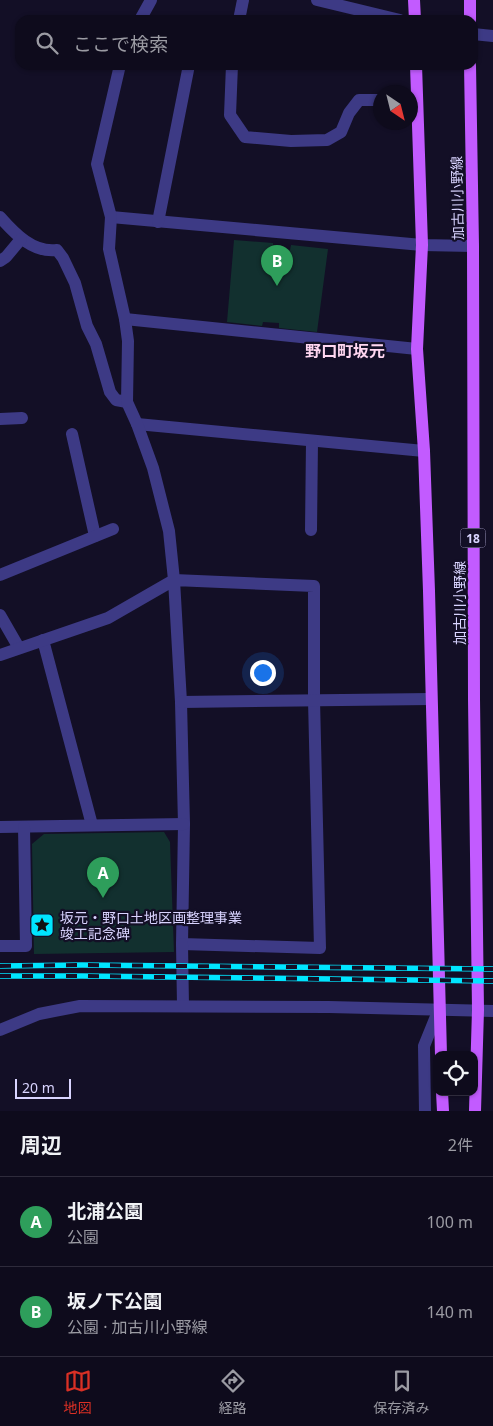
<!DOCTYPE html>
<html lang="ja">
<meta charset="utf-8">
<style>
:root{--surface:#0e0b1c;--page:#1c1929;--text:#f1f3f6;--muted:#9b9ba3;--line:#2e2b3b;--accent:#d93025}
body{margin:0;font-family:"Noto Sans","Noto Sans JP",sans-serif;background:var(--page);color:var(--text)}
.controls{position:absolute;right:15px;bottom:15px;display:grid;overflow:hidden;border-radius:10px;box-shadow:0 1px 4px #0004}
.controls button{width:45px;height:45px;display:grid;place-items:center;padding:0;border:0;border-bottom:1px solid var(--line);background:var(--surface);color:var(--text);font:25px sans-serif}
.compass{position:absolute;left:373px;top:85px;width:45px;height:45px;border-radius:50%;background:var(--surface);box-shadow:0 1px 4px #0004;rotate:145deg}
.scale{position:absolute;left:15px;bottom:12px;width:56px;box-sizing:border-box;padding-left:5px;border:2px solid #d9d4ff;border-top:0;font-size:14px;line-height:18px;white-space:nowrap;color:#d9d4ff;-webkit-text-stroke:4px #130f26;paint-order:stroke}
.you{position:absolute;left:262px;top:672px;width:18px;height:18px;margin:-12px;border:4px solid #fff;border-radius:50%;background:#1a73e8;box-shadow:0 0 0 8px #1a73e833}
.badge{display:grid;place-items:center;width:32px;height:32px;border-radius:50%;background:var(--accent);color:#fff;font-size:16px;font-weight:700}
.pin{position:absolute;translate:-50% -41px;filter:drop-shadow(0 1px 2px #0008)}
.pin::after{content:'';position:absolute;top:26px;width:18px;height:15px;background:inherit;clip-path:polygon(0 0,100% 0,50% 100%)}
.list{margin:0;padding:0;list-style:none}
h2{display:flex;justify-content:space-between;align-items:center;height:65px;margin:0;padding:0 20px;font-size:21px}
h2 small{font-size:16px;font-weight:400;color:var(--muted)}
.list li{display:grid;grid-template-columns:32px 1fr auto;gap:15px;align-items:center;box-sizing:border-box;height:90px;padding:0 20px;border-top:1px solid var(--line)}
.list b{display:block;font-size:19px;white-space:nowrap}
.list p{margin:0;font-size:16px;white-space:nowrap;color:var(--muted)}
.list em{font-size:16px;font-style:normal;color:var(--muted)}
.icon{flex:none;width:28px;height:28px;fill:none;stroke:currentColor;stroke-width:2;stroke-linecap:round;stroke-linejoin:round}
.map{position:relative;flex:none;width:493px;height:1111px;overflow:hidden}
.search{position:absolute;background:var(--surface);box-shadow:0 1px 4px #0004;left:15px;right:15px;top:15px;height:55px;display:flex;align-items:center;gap:12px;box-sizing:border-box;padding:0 18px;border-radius:15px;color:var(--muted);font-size:19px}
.sheet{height:245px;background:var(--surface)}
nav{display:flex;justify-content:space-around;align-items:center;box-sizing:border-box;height:70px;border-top:1px solid var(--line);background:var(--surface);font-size:14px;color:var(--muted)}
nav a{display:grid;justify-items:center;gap:2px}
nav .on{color:var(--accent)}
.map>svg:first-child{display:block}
.green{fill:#12302f}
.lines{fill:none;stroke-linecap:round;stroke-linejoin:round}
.minor{stroke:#3d3a85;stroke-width:12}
.major{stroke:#c25bff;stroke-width:12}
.rail-casing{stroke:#00e5ff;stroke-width:5.5}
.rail{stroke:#130f26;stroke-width:4;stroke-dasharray:11;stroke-linecap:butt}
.labels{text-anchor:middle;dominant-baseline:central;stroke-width:4.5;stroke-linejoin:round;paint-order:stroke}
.shield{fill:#130f26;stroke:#9e99be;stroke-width:1}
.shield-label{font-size:12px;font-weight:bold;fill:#d9d4ff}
.street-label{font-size:14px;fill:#d9d4ff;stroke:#130f26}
.poi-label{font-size:14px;fill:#d9d4ff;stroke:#130f26;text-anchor:start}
.quarter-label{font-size:16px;font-weight:bold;fill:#ffd6f0;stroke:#130f26}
</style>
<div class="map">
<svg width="493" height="1111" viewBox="0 0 493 1111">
<rect width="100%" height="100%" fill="#130f26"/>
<g class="green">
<polygon points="234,240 273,243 273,248 290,250 291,245 328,249 317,332 279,328 279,323 263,322 262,326 227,322"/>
<polygon points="164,832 170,842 174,952 34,954 32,844 44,834"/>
</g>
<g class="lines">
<g class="minor">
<polyline points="317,0 400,20"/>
<polyline points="140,20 151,0"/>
<polyline points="239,20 243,0"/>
<polyline points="473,34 493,36"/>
<polyline points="232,65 230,115 245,137 291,141 327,140 341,132 349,113 359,100 380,100"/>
<path d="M 0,217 C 15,234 33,253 57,250 L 63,258 L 75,283 L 87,326 L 96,344 L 110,392 L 116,400 L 127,402"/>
<polyline points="111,217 422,245 473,246"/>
<polyline points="158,222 189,65"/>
<polyline points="0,261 6,257 21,239"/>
<polyline points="125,319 417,349"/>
<polyline points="0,419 22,418"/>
<polyline points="137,424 424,451"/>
<polyline points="72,434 95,536"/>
<polyline points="311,530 312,441"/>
<polyline points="0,575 113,529"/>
<polyline points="0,615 19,648"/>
<polyline points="43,640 92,825"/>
<polyline points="0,655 108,618 174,580 314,586 314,700 320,948 182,944 184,824 181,702 174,580 169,531 153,468 137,424 127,402 128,341 125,319 109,249 111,217 97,164 120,65"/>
<polyline points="181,702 431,699"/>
<polyline points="0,827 184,824"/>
<polyline points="182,944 183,1006"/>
<polyline points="0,946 26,946 24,827"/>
<polyline points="0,1030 39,1014 80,1006 329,1007 493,1011"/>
<polyline points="425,1111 424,1046 439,1009"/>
</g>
<g class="major">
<polyline points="414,0 415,20"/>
<polyline points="470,20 470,0"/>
<polyline points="416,65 422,245 417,349 424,451 429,591 441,1055"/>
<polyline points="470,65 473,246 474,699 478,1010 475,1111"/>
<polyline points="442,1092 443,1111"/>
</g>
<g class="rail-casing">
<g id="rail">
<polyline points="0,966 82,965 493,969"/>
<polyline points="0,976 82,976 493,981"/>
</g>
</g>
<use href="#rail" class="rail"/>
</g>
<defs>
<g id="sight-square" transform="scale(1.25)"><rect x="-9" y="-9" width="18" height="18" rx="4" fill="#00e5ff" stroke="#130f26"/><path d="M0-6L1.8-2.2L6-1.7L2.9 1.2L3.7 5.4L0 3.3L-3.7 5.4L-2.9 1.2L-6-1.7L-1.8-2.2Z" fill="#111"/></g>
</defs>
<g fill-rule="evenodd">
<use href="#sight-square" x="42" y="925"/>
</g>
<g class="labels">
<rect class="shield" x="460.5" y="528.5" width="25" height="19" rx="4"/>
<g class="shield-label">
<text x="473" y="538">18</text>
</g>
<g class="street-label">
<text transform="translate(457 198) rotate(-91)">加古川小野線</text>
<text transform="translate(459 603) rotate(-90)">加古川小野線</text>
</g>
<g class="poi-label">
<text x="60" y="917">坂元・野口土地区画整理事業<tspan x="60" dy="16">竣工記念碑</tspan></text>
</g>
<g class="quarter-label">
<text x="345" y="351">野口町坂元</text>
</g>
</g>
</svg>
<div class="controls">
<button><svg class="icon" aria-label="locate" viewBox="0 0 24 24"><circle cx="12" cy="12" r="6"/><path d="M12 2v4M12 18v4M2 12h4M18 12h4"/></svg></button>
</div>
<svg class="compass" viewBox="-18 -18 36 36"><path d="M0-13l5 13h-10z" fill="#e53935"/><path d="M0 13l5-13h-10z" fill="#9b9ba3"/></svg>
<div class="scale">20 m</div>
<div class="you"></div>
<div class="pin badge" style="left:103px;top:898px;background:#2e9e5b">A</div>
<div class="pin badge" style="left:277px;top:286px;background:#2e9e5b">B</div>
<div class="search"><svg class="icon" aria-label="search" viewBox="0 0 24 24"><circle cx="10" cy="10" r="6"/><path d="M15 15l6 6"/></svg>ここで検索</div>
</div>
<section class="sheet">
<h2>周辺<small>2件</small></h2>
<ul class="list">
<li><span class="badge" style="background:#2e9e5b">A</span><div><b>北浦公園</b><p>公園</p></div><em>100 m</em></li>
<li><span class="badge" style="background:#2e9e5b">B</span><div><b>坂ノ下公園</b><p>公園 · 加古川小野線</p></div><em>140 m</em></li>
</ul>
</section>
<nav>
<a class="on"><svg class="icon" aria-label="map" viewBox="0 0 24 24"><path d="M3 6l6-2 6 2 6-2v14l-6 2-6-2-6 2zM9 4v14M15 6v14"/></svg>地図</a>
<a><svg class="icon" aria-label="directions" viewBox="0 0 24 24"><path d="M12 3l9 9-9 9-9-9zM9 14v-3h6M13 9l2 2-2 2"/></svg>経路</a>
<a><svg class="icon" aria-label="saved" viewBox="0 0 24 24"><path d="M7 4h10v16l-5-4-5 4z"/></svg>保存済み</a>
</nav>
